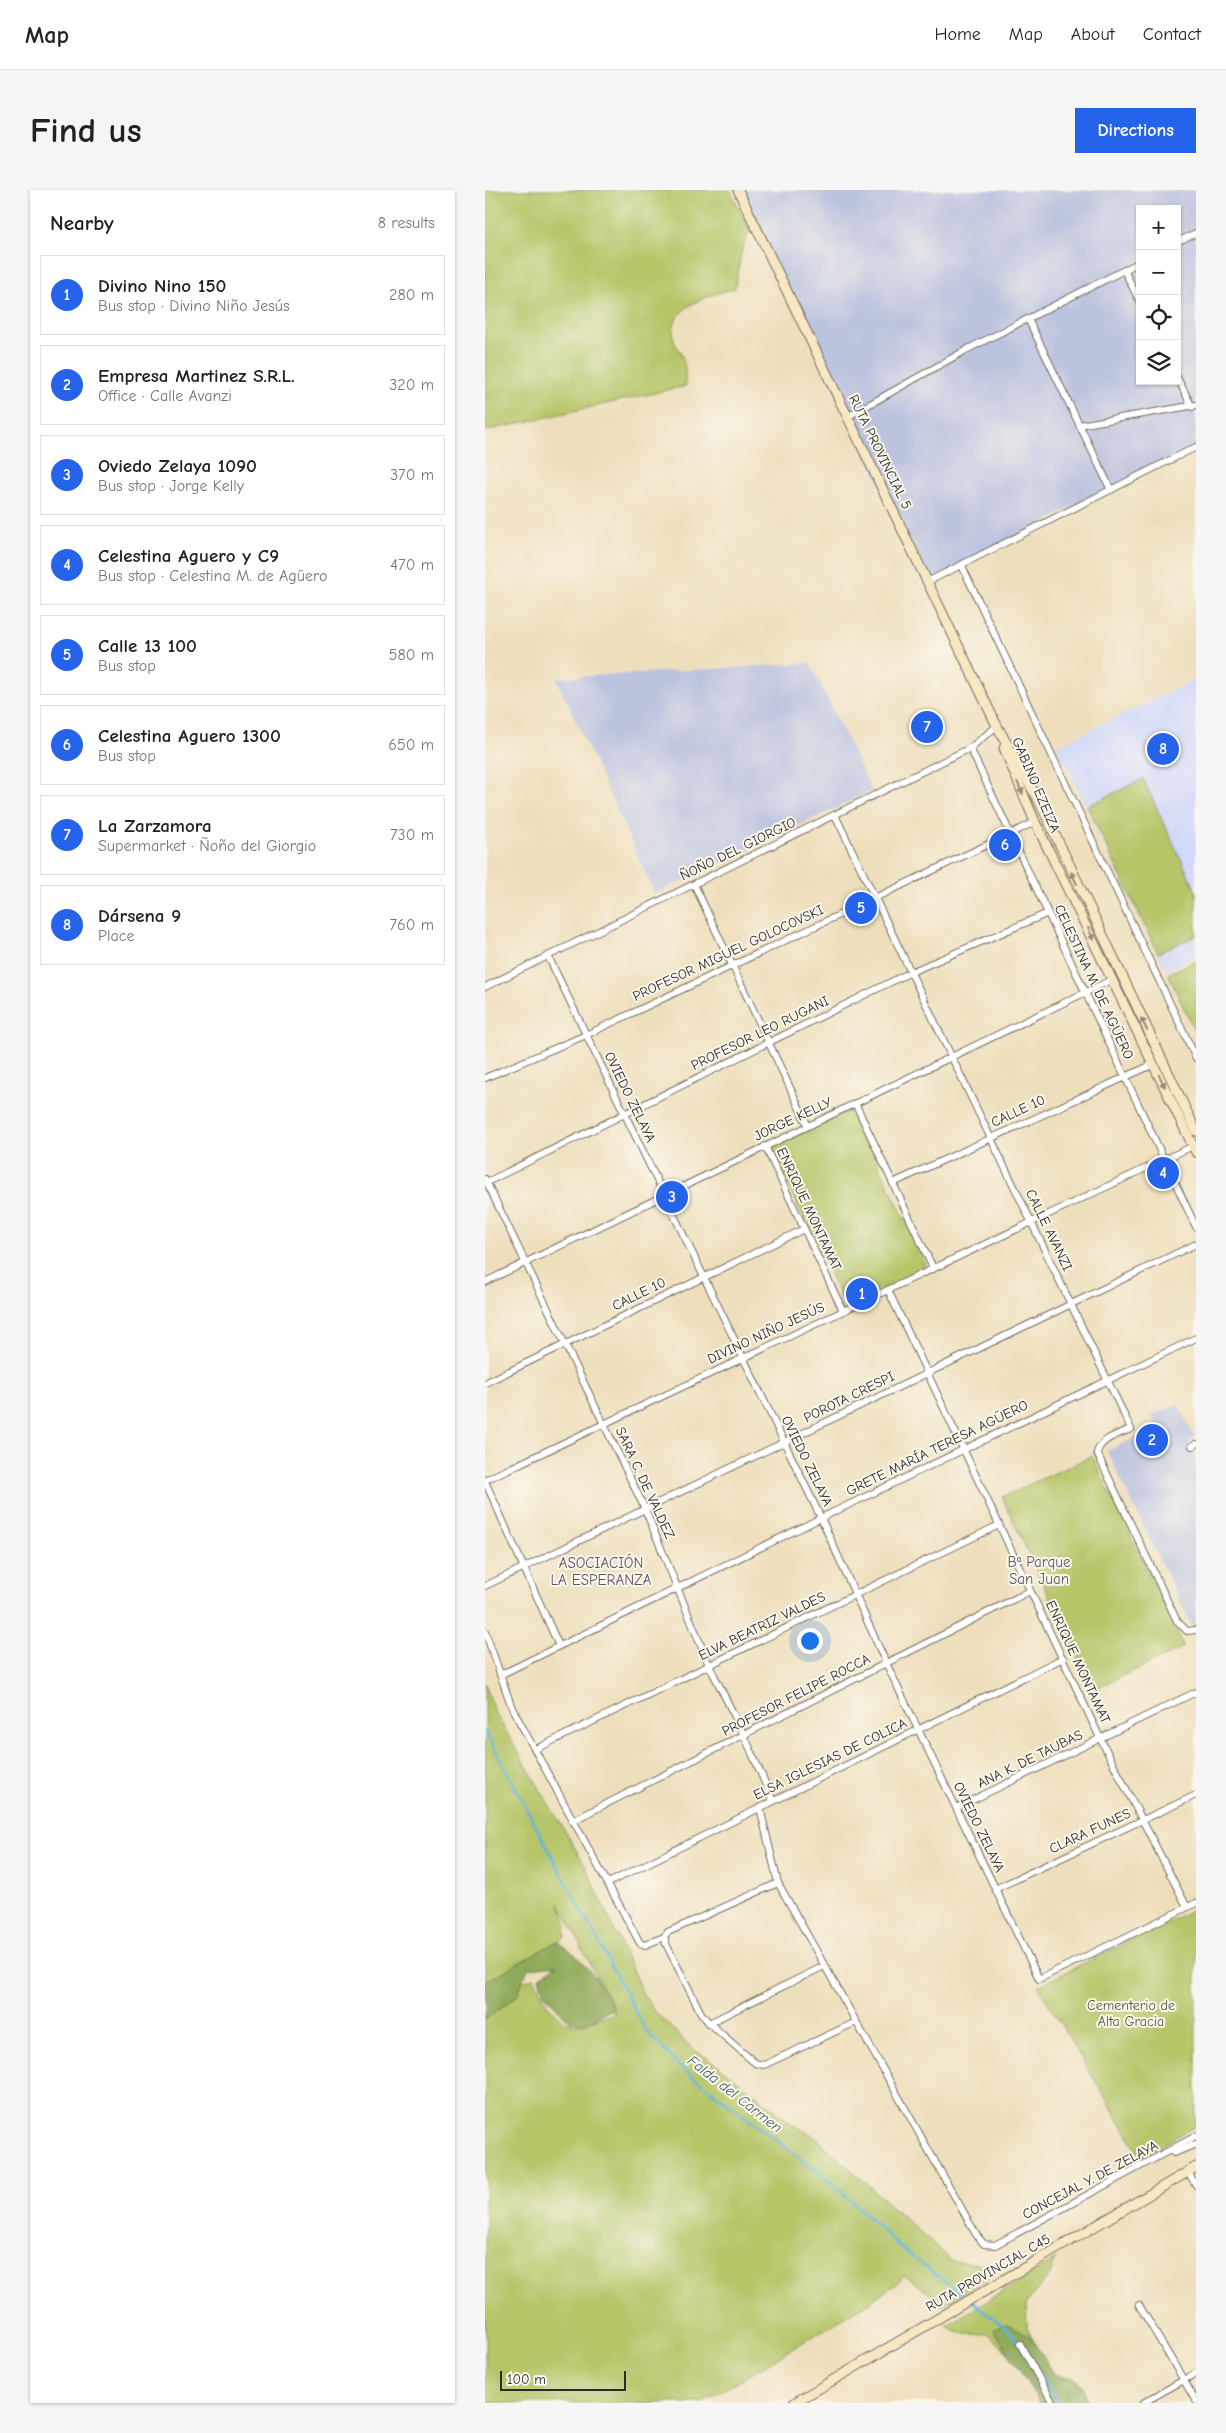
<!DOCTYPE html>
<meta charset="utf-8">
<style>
:root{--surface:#fff;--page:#f6f6f6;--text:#222;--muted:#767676;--line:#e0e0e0;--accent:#2563eb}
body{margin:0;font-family:"Comic Neue",sans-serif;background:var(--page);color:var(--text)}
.controls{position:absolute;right:15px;top:15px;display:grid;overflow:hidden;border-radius:0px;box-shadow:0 1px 4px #0004}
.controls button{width:45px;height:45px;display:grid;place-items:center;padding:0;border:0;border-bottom:1px solid var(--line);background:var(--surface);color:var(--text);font:25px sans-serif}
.scale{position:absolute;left:15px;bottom:12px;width:126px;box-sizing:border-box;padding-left:5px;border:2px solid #2b2b2b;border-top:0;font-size:14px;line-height:18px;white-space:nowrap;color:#2b2b2b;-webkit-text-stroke:4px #fbf7ec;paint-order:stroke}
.you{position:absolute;left:324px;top:1450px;width:18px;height:18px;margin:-12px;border:4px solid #fff;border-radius:50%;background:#1a73e8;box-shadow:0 0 0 8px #1a73e833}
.badge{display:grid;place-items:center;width:32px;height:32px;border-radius:50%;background:var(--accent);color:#fff;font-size:16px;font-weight:700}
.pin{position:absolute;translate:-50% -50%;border:2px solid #fff;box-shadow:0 1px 5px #0006}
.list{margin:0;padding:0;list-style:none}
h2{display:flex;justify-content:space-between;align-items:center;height:65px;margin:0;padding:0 20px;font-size:21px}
h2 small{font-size:16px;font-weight:400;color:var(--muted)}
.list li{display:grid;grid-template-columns:32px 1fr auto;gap:15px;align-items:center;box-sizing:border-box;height:80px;margin:0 10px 10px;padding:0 10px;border:1px solid var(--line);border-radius:0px}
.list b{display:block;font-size:19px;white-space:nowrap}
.list p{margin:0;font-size:16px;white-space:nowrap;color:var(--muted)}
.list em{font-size:16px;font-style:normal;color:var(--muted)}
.icon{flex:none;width:28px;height:28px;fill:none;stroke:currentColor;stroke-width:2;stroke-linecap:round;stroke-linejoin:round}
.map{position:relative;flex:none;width:711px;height:2213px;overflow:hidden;border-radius:0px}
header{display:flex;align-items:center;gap:30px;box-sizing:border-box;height:70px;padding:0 25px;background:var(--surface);border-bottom:1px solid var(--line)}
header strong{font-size:24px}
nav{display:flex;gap:28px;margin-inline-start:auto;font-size:18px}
.intro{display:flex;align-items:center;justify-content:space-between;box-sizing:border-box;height:120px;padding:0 30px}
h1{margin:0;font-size:35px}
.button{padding:12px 22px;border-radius:0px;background:var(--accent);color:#fff;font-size:18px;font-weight:700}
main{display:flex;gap:30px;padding:0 30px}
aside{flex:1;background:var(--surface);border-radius:0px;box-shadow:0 1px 4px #0004}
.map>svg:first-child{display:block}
.built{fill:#d2d9f9}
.industrial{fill:#bcc3de;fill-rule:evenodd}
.green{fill:#b5c568;stroke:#70784a}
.forest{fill:#90aa5c;stroke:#5e6a44}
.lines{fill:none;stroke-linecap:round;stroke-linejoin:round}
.stream{stroke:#5bb3d8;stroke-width:2.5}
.minor-casing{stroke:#6f6a5e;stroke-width:8}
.secondary-casing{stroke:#6f6a5e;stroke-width:11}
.minor{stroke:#fff;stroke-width:6}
.secondary{stroke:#f7e8c3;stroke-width:9}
.oneway{fill:#918a77}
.labels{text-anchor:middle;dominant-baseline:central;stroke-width:4;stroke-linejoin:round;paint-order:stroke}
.street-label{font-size:14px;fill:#2b2b2b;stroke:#fbf7ec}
.park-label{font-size:14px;fill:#54593d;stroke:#fbf7ec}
.neighbourhood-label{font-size:15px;fill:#5e5563;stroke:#fbf7ec}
.water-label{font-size:15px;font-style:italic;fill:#3c5b68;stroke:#fbf7ec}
</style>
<header>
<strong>Map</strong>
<nav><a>Home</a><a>Map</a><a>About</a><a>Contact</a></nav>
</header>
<div class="intro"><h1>Find us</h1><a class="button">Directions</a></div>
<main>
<aside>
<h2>Nearby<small>8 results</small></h2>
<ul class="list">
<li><span class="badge">1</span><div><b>Divino Nino 150</b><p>Bus stop · Divino Niño Jesús</p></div><em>280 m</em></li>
<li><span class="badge">2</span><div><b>Empresa Martinez S.R.L.</b><p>Office · Calle Avanzi</p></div><em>320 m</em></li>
<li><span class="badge">3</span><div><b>Oviedo Zelaya 1090</b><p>Bus stop · Jorge Kelly</p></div><em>370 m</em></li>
<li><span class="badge">4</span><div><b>Celestina Aguero y C9</b><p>Bus stop · Celestina M. de Agüero</p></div><em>470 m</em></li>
<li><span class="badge">5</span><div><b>Calle 13 100</b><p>Bus stop</p></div><em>580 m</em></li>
<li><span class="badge">6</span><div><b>Celestina Aguero 1300</b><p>Bus stop</p></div><em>650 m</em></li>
<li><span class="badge">7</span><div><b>La Zarzamora</b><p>Supermarket · Ñoño del Giorgio</p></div><em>730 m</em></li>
<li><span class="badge">8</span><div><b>Dársena 9</b><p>Place</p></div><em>760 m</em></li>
</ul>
</aside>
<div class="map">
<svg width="711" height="2213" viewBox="0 0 711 2213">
<rect width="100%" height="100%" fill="#fbf7ec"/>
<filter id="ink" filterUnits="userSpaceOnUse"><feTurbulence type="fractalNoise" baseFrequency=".02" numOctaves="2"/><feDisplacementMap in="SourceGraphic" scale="10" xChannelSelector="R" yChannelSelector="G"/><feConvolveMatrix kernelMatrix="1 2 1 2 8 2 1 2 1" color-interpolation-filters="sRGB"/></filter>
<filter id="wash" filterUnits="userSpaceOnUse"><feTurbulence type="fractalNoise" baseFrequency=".0096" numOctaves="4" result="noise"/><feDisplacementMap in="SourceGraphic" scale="20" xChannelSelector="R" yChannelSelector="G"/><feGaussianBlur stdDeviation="1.12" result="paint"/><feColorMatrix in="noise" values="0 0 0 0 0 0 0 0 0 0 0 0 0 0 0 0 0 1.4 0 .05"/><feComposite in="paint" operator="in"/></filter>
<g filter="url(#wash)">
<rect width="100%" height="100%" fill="#eedfbc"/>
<polygon class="built" points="711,489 711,766 681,781 572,556"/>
<g class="industrial">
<path d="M 254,0 L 711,0 L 711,255 L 442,392 ZM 655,19 L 692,19 L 692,191 L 655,191 Z"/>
<polygon points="325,473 387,601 170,704 71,488"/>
<polygon points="693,1214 710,1248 704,1251 711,1263 711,1435 707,1437 622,1261 673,1237 667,1225"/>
</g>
<g class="green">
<path d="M 0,0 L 245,0 L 265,40 L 257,59 L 250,98 C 228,105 188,113 188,143 C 188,154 195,160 198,169 C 201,177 200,188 201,196 L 0,241 Z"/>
<polygon points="658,589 711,701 711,746 673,763 602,616"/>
<polygon points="711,771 711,844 683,784"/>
<polygon points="359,922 365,922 372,929 440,1072 436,1081 364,1113 356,1108 288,962 290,955"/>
<polygon points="607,1266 699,1457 608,1500 517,1307"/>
<polygon points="0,1493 9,1521 100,1675 159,1806 171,1823 210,1861 229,1872 307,1934 329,1946 467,2071 505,2075 508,2084 457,2116 453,2110 419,2085 411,2094 377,2117 216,2213 0,2213 0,1821 33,1793 49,1788 63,1816 79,1831 89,1836 130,1823 74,1712 81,1733 80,1747 64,1759 0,1796"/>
<polygon points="711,1718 711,1933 709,1934 710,1936 656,1967 553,1796"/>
<path d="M 571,2069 L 565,2084 L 541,2114 L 542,2137 L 557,2169 L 568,2184 C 585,2187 591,2193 599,2208 L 530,2170 L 504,2144 L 475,2143 L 461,2136 Z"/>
</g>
<g class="forest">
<path d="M 72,1751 C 99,1768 113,1790 129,1818 L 101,1833 L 86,1833 L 59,1804 L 54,1788 L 72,1775 L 45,1778 L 38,1789 L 33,1805 L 0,1830 L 0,1792 Z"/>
<path d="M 520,2134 L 544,2145 L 572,2188 C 577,2189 580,2187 585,2187 C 596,2188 603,2204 601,2213 L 555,2213 L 511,2143 L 509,2138 Z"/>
</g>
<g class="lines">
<g class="stream">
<polyline points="0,1541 161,1841 195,1877 345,1991 416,2058 482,2108"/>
<polyline points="486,2111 523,2139 535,2153"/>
<polyline points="548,2171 573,2213"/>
</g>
</g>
</g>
<g filter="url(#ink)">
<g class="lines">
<g class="minor-casing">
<g id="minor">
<polyline points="692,52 711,43"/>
<polyline points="639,80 655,112"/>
<polyline points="543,129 626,300"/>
<polyline points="692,187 707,217"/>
<polyline points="362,227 483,159 655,72"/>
<polyline points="594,235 711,215"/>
<polyline points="477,376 711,868"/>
<polyline points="442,392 711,257"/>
<polyline points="485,558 711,1037"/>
<path d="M 350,625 L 646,1239 C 634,1244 615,1249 612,1263 L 692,1431 L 702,1441 L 711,1440"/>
<polyline points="209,694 323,936"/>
<polyline points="63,766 336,1328 401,1473 554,1789 711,1713"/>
<polyline points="0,797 485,558 512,536"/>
<polyline points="0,888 101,845 550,632"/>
<polyline points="370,913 448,1078"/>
<polyline points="280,956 358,1121"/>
<polyline points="0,989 160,1319 224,1475 259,1545 288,1611"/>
<polyline points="2,992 426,782 563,723"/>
<polyline points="408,993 669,874"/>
<polyline points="0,1092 628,789"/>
<polyline points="403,1100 615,1548 702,1717"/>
<polyline points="0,1193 319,1039"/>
<polyline points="707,1256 711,1254"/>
<polyline points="0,1290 708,956"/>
<polyline points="0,1291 74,1456"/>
<polyline points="0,1396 711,1054"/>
<polyline points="0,1441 27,1518 155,1753 160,1755 179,1747 183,1742 293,1693"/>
<polyline points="15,1485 336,1328 711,1148"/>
<polyline points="51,1559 514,1335"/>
<polyline points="275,1618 293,1693 492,2046 499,2054 510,2055 711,1946"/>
<polyline points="471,1618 711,1502"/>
<polyline points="87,1631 545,1401"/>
<polyline points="123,1693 578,1468"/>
<polyline points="510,1699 711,1605"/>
<polyline points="179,1747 181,1754 216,1823 224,1833 339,1776"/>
<polyline points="224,1833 270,1873 279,1875 371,1832"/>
<polyline points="689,1963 711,1954"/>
<polyline points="703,1982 711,1995"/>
<polyline points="654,2115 711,2211"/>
<polyline points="535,2154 568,2213"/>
<polyline points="658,2213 711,2183"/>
</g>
</g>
<g class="secondary-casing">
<g id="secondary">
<polyline points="253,0 512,536 556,615 711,941"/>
<polyline points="519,558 550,632 711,962"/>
<polyline points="309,2213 711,1977"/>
</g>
</g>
<use href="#minor" class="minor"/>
<use href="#secondary" class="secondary"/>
</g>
<defs><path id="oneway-solid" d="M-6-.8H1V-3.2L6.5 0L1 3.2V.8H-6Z" transform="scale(1.25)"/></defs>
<g class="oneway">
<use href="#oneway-solid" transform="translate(535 598) rotate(66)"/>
<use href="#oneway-solid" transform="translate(589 688) rotate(-115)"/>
<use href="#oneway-solid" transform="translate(606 744) rotate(64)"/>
<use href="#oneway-solid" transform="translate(659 834) rotate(-116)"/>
<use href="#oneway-solid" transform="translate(677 891) rotate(64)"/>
</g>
</g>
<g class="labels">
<g class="street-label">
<text transform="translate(395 262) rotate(64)">RUTA PROVINCIAL 5</text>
<text transform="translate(551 595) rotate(67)">GABINO EZEIZA</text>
<text transform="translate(253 659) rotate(-26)">ÑOÑO DEL GIORGIO</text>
<text transform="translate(243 763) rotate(-25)">PROFESOR MIGUEL GOLOCOVSKI</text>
<text transform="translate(609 792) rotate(65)">CELESTINA M. DE AGÜERO</text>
<text transform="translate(275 843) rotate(-26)">PROFESOR LEO RUGANI</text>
<text transform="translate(145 907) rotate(64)">OVIEDO ZELAYA</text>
<text transform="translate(533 921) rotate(-25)">CALLE 10</text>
<text transform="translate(308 929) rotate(-25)">JORGE KELLY</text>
<text transform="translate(324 1019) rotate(65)">ENRIQUE MONTAMAT</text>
<text transform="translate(564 1040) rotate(64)">CALLE AVANZI</text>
<text transform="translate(154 1104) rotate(-26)">CALLE 10</text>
<text transform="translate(281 1143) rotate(-25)">DIVINO NIÑO JESÚS</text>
<text transform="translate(364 1207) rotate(-26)">POROTA CRESPI</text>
<text transform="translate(452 1258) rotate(-26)">GRETE MARÍA TERESA AGÜERO</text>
<text transform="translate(322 1271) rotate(64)">OVIEDO ZELAYA</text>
<text transform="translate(160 1293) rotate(65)">SARA C. DE VALDEZ</text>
<text transform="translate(277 1436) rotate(-26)">ELVA BEATRIZ VALDES</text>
<text transform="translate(593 1472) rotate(65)">ENRIQUE MONTAMAT</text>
<text transform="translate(311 1505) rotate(-27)">PROFESOR FELIPE ROCCA</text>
<text transform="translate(345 1569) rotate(-26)">ELSA IGLESIAS DE COLICA</text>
<text transform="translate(545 1569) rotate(-26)">ANA K. DE TAUBAS</text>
<text transform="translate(494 1637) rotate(64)">OVIEDO ZELAYA</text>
<text transform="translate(605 1641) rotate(-25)">CLARA FUNES</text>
<text transform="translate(605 1990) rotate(-28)">CONCEJAL Y. DE ZELAYA</text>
<text transform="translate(503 2083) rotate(-30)">RUTA PROVINCIAL C45</text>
</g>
<g class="park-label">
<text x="646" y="1815">Cementerio de<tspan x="646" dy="16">Alta Gracia</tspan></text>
</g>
<g class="neighbourhood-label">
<text x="554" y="1372">Bª Parque<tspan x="554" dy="17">San Juan</tspan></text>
<text x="116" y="1373">ASOCIACIÓN<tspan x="116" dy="17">LA ESPERANZA</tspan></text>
</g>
<g class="water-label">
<text transform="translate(250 1904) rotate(38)">Falda del Carmen</text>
</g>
</g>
</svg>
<div class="controls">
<button>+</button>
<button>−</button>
<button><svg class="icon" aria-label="locate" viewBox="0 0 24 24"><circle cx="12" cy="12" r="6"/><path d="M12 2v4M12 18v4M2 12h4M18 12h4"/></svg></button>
<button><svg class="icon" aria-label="layers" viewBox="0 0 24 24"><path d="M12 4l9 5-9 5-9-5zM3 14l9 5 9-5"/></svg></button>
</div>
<div class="scale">100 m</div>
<div class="you"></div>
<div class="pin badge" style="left:377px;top:1104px">1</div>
<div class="pin badge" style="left:667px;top:1250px">2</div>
<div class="pin badge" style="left:187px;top:1007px">3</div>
<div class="pin badge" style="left:678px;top:983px">4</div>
<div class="pin badge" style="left:376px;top:718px">5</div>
<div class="pin badge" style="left:520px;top:655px">6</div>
<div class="pin badge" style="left:442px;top:537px">7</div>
<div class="pin badge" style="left:678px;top:559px">8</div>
</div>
</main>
